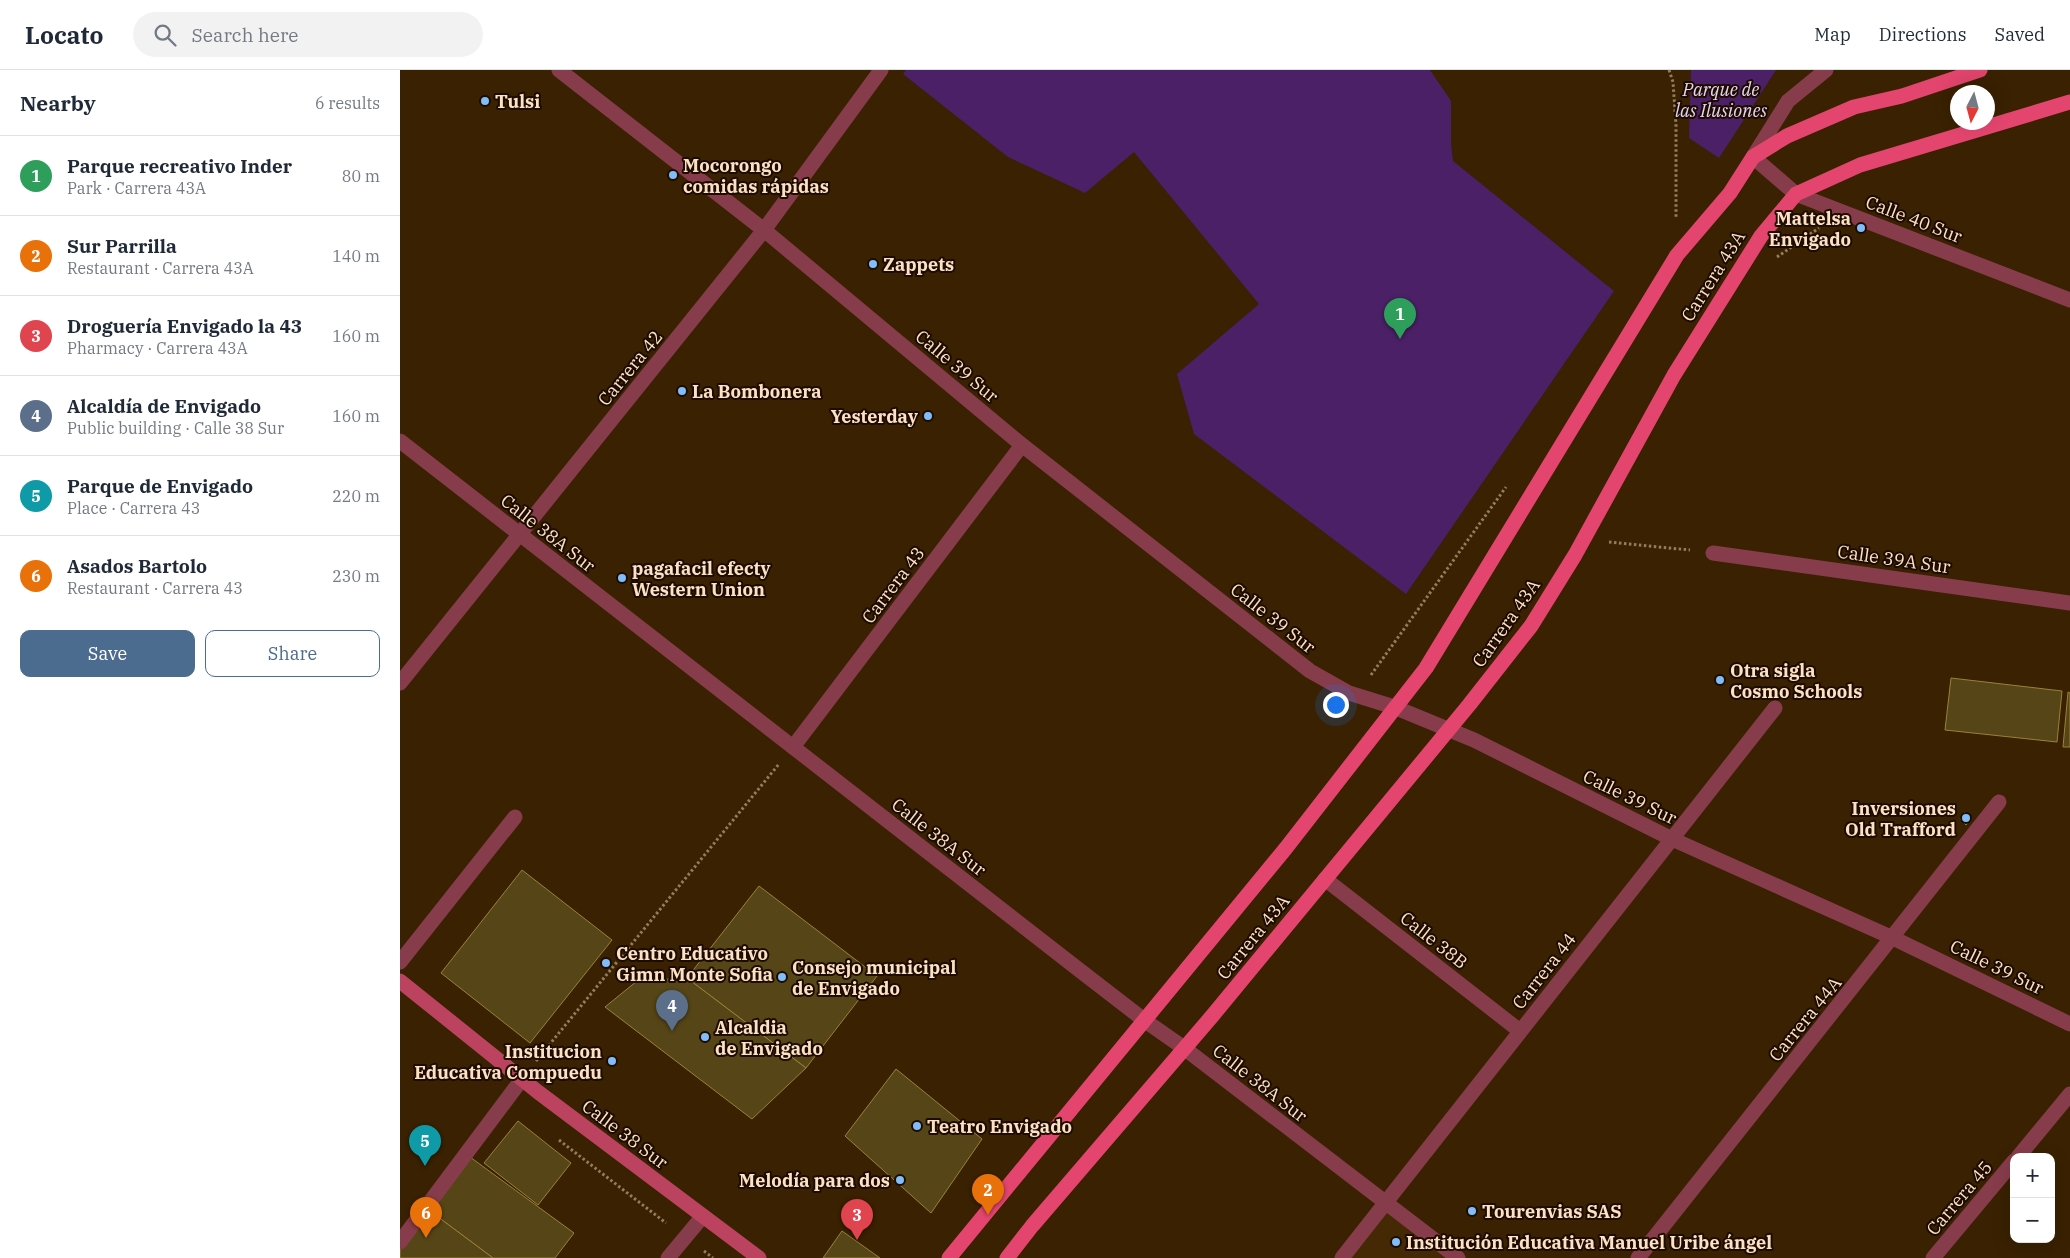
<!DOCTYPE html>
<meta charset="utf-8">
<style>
:root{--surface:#fff;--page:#f2f2f3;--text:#1f2937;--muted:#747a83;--line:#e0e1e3;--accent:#4b6c8f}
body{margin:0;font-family:"IBM Plex Serif",serif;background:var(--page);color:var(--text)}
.controls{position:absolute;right:15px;bottom:15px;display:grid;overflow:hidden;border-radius:10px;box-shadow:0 5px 20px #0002}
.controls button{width:45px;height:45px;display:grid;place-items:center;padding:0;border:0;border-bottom:1px solid var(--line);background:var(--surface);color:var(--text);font:25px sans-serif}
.compass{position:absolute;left:1550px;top:15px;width:45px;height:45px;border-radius:50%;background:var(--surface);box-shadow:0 5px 20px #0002;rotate:186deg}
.you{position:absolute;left:935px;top:634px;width:18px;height:18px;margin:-12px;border:4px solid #fff;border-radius:50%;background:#1a73e8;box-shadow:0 0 0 8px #1a73e833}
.badge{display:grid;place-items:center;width:32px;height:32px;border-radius:50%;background:var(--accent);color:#fff;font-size:16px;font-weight:700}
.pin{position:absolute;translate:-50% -41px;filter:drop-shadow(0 1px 2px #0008)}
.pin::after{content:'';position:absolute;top:26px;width:18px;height:15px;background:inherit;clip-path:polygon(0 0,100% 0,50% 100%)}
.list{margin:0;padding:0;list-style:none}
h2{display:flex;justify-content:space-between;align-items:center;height:65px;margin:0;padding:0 20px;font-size:21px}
h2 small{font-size:16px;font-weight:400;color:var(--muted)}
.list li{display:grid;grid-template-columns:32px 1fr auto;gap:15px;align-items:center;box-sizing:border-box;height:80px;padding:0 20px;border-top:1px solid var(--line)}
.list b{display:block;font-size:19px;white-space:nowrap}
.list p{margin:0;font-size:16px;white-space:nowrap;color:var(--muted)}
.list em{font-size:16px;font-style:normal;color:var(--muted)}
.actions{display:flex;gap:10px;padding:15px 20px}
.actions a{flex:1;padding:11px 0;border:1px solid var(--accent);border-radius:10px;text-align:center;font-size:18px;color:var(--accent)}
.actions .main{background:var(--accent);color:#fff}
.icon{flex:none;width:28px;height:28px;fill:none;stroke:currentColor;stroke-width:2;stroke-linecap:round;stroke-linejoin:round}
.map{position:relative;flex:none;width:1670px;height:1188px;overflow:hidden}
header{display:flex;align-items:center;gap:30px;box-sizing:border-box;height:70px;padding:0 25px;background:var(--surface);border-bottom:1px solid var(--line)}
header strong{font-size:24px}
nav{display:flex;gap:28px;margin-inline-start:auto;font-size:18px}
.search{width:350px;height:45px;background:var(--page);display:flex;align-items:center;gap:12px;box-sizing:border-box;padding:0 18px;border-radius:28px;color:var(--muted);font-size:19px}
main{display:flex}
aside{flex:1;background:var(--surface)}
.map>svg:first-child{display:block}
.built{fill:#442904}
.green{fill:#4b2067}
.building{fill:#564617;stroke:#9b8139}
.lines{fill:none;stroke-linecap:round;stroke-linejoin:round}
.path{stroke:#957c5e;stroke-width:3;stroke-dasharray:2.5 2.5;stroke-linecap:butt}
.service{stroke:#873c4b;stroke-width:15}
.pedestrian{stroke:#873c4b;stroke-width:15}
.minor{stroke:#873c4b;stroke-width:15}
.tertiary{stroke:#873c4b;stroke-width:15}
.secondary{stroke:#bb435f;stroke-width:15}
.primary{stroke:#e3456e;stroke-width:15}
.poi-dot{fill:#80bdfa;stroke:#1d0b00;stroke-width:2}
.labels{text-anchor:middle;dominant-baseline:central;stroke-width:4;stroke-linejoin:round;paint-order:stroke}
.park-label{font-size:18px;font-style:italic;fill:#e4d5f0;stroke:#1d0b00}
.poi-label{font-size:18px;font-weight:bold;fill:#fce1c5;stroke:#1d0b00;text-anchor:start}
.street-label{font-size:18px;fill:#fce1c5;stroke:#1d0b00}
</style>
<header>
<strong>Locato</strong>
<div class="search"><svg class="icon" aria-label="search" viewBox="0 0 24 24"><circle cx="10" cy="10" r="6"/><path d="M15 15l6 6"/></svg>Search here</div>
<nav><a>Map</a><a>Directions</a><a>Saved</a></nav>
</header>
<main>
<aside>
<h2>Nearby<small>6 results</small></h2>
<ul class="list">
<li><span class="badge" style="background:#2e9e5b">1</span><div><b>Parque recreativo Inder</b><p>Park · Carrera 43A</p></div><em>80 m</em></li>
<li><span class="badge" style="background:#e8710a">2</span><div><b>Sur Parrilla</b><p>Restaurant · Carrera 43A</p></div><em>140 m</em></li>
<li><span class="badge" style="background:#e0444e">3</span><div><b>Droguería Envigado la 43</b><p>Pharmacy · Carrera 43A</p></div><em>160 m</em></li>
<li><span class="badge" style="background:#5c6f8a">4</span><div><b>Alcaldía de Envigado</b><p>Public building · Calle 38 Sur</p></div><em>160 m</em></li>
<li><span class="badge" style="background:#0f9aa8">5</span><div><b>Parque de Envigado</b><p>Place · Carrera 43</p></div><em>220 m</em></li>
<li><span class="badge" style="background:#e8710a">6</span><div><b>Asados Bartolo</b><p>Restaurant · Carrera 43</p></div><em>230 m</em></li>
</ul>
<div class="actions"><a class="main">Save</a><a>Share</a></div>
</aside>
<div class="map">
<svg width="1670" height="1188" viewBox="0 0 1670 1188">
<rect width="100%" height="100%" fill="#392101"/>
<polygon class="built" points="985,1132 1058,1188 942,1188"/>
<g class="green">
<polygon points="506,0 1030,0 1051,31 1051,74 1053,91 1214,221 1006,524 794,364 777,304 859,234 734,82 685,123 608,87 503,4"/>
<polygon points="1291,0 1376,0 1319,88 1289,68"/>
</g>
<g class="building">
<polygon points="1551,608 1662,621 1657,672 1545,660"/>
<polygon points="1668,622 1670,623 1670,677 1663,677"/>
<polygon points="1565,742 1571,748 1566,755 1560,749"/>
<polygon points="122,800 212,870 130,973 41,903"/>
<polygon points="359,816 477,906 406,998 287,908"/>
<polygon points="287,908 406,998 352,1049 205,937 237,911"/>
<polygon points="496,999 582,1069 531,1143 445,1066"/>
<polygon points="118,1051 171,1093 138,1135 84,1093"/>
<polygon points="70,1087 174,1163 155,1188 93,1188 30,1141"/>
<polygon points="30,1141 93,1188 0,1188 0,1180"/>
<polygon points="442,1161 480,1188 423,1188"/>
</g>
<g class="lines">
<g class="path">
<polyline points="1269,0 1273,12 1276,55 1276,149"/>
<polyline points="1377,187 1419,158"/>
<polyline points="1209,472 1290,480"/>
<polyline points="971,605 1106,417"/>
<polyline points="136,991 379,694"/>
<polyline points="159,1070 266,1153"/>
<polyline points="304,1181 313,1188"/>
</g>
<g class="service">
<polyline points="0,892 115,747"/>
<polyline points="268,1188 303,1146"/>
</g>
<polyline class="pedestrian" points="0,1172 122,1009"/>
<g class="minor">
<polyline points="1426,0 1388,31 1353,87 1396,124 1670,230"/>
<polyline points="1313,483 1670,533"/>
<polyline points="0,613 364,160 481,0"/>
<polyline points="393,677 622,375"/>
<polyline points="925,809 1120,961"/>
<polyline points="1618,1087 1670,1024"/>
<polyline points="942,1188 1375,638"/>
<polyline points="1238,1188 1599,732"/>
<polyline points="1533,1188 1614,1091"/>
</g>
<g class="tertiary">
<polyline points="159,0 364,160 622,375 910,601 949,623 994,637 1074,670 1272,769 1493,868 1670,954"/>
<polyline points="0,371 678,899 744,950 784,978 1058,1188"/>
</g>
<polyline class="secondary" points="0,911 138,1022 359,1188"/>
<g class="primary">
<polyline points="549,1188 886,778 1026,598 1277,185 1330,123 1353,87 1387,66 1454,37 1502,26 1580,0"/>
<polyline points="607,1188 632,1156 813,945 1069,635 1131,556 1175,485 1274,305 1361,166 1396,124 1460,95 1670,32"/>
</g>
</g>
<g class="poi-dot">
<circle cx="85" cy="31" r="5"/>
<circle cx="273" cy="105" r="5"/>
<circle cx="1461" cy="158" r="5"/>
<circle cx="473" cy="194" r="5"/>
<circle cx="282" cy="321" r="5"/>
<circle cx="528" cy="346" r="5"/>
<circle cx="222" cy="508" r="5"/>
<circle cx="1320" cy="610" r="5"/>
<circle cx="1566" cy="748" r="5"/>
<circle cx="206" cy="893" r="5"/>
<circle cx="382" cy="907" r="5"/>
<circle cx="305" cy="967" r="5"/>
<circle cx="212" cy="991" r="5"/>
<circle cx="517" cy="1056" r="5"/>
<circle cx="500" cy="1110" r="5"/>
<circle cx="1072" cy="1141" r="5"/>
<circle cx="996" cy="1172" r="5"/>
</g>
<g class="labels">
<g class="park-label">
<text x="1321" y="19">Parque de<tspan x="1321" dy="21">las Ilusiones</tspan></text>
</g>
<g class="poi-label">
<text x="95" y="31">Tulsi</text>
<text x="283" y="95">Mocorongo<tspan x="283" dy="21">comidas rápidas</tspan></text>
<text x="1451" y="148" text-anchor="end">Mattelsa<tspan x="1451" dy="21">Envigado</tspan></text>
<text x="483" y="194">Zappets</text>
<text x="292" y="321">La Bombonera</text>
<text x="518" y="346" text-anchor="end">Yesterday</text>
<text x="232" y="498">pagafacil efecty<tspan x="232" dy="21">Western Union</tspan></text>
<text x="1330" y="600">Otra sigla<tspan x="1330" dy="21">Cosmo Schools</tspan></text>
<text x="1556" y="738" text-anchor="end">Inversiones<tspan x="1556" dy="21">Old Trafford</tspan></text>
<text x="216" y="883">Centro Educativo<tspan x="216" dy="21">Gimn Monte Sofia</tspan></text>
<text x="392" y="897">Consejo municipal<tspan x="392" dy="21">de Envigado</tspan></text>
<text x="315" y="957">Alcaldia<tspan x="315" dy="21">de Envigado</tspan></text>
<text x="202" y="981" text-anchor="end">Institucion<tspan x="202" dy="21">Educativa Compuedu</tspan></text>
<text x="527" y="1056">Teatro Envigado</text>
<text x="490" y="1110" text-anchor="end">Melodía para dos</text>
<text x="1082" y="1141">Tourenvias SAS</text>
<text x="1006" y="1172">Institución Educativa Manuel Uribe ángel</text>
</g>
<g class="street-label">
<text transform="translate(1514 149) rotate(21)">Calle 40 Sur</text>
<text transform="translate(1313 206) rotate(-58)">Carrera 43A</text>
<text transform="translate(557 296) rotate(40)">Calle 39 Sur</text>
<text transform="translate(230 298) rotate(-51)">Carrera 42</text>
<text transform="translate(148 463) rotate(38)">Calle 38A Sur</text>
<text transform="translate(1494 489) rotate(8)">Calle 39A Sur</text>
<text transform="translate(493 515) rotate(-53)">Carrera 43</text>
<text transform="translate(873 548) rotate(38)">Calle 39 Sur</text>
<text transform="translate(1106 553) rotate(-55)">Carrera 43A</text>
<text transform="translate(1230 727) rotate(26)">Calle 39 Sur</text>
<text transform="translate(539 767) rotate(38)">Calle 38A Sur</text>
<text transform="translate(853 867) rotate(-51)">Carrera 43A</text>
<text transform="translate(1034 870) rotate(38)">Calle 38B</text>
<text transform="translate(1597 897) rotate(26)">Calle 39 Sur</text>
<text transform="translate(1144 901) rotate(-52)">Carrera 44</text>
<text transform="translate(1405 949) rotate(-51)">Carrera 44A</text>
<text transform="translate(860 1013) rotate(38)">Calle 38A Sur</text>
<text transform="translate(225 1064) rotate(37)">Calle 38 Sur</text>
<text transform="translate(1559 1128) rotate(-50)">Carrera 45</text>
</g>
</g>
</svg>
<div class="controls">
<button>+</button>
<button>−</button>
</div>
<svg class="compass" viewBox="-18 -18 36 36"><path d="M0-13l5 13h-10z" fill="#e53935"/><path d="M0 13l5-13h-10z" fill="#747a83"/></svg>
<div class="you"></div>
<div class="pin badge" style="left:1000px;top:269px;background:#2e9e5b">1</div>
<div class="pin badge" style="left:588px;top:1145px;background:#e8710a">2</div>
<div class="pin badge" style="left:457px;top:1170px;background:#e0444e">3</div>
<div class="pin badge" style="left:272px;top:961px;background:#5c6f8a">4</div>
<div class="pin badge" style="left:25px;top:1096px;background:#0f9aa8">5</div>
<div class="pin badge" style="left:26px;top:1168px;background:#e8710a">6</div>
</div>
</main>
